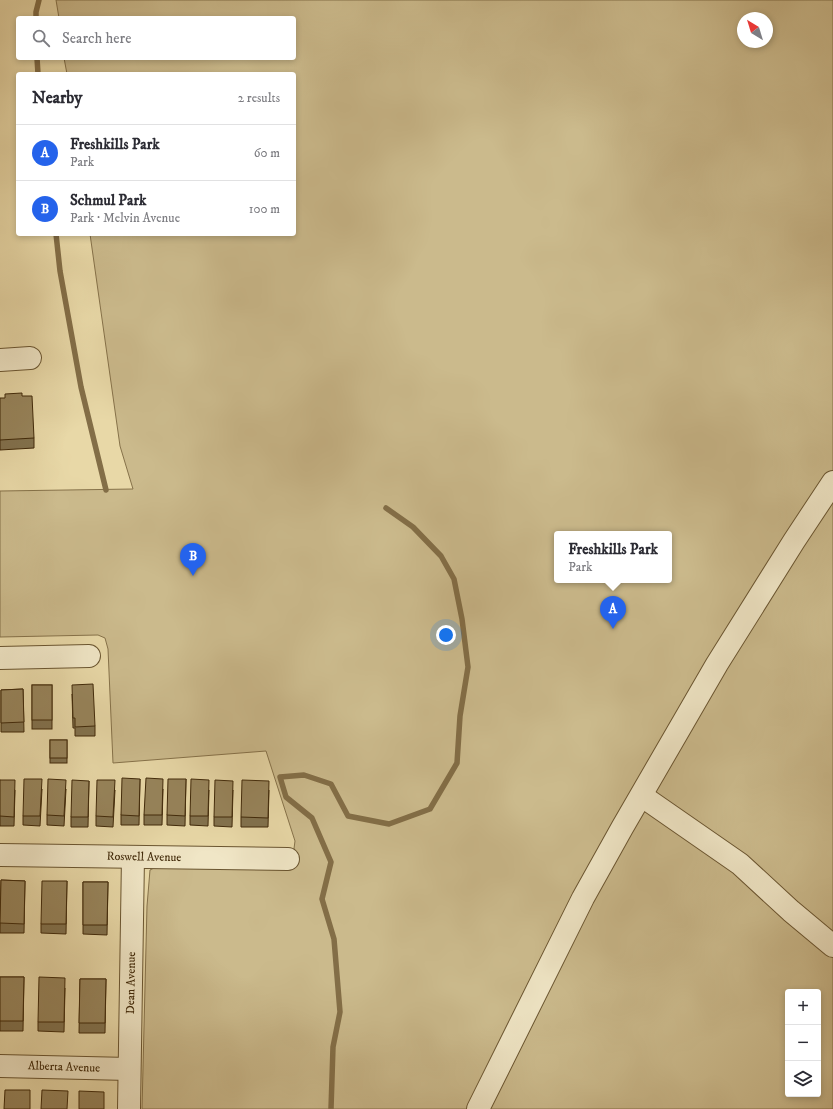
<!DOCTYPE html>
<meta charset="utf-8">
<style>
:root{--surface:#fff;--page:#f2f2f3;--text:#2b2b33;--muted:#7c7c81;--line:#e1e1e2;--accent:#2563eb}
body{margin:0;font-family:"IM FELL DW Pica",serif;background:var(--page);color:var(--text)}
.controls{position:absolute;right:12px;bottom:12px;display:grid;overflow:hidden;border-radius:4px;box-shadow:0 2px 6px #0003}
.controls button{width:36px;height:36px;display:grid;place-items:center;padding:0;border:0;border-bottom:1px solid var(--line);background:var(--surface);color:var(--text);font:20px sans-serif}
.compass{position:absolute;left:737px;top:12px;width:36px;height:36px;border-radius:50%;background:var(--surface);box-shadow:0 2px 6px #0003;rotate:322deg}
.you{position:absolute;left:446px;top:635px;width:14px;height:14px;margin:-10px;border:3px solid #fff;border-radius:50%;background:#1a73e8;box-shadow:0 0 0 6px #1a73e833}
.badge{display:grid;place-items:center;width:26px;height:26px;border-radius:50%;background:var(--accent);color:#fff;font-size:13px;font-weight:700}
.pin{position:absolute;translate:-50% -33px;filter:drop-shadow(0 1px 2px #0008)}
.pin::after{content:'';position:absolute;top:21px;width:14px;height:12px;background:inherit;clip-path:polygon(0 0,100% 0,50% 100%)}
.popup{position:absolute;left:554px;top:531px;width:118px;height:52px;box-sizing:border-box;display:grid;place-content:center;border-radius:4px;background:var(--surface);filter:drop-shadow(0 1px 3px #0005);font-size:13px;white-space:nowrap;color:var(--muted)}
.popup b{font-size:15px;color:var(--text)}
.popup::after{content:'';position:absolute;left:50%;top:100%;margin-left:-8px;border:8px solid transparent;border-top-color:var(--surface)}
.list{margin:0;padding:0;list-style:none}
h2{display:flex;justify-content:space-between;align-items:center;height:52px;margin:0;padding:0 16px;font-size:17px}
h2 small{font-size:13px;font-weight:400;color:var(--muted)}
.list li{display:grid;grid-template-columns:26px 1fr auto;gap:12px;align-items:center;box-sizing:border-box;height:56px;padding:0 16px;border-top:1px solid var(--line)}
.list b{display:block;font-size:15px;white-space:nowrap}
.list p{margin:0;font-size:13px;white-space:nowrap;color:var(--muted)}
.list em{font-size:13px;font-style:normal;color:var(--muted)}
.icon{flex:none;width:22px;height:22px;fill:none;stroke:currentColor;stroke-width:2;stroke-linecap:round;stroke-linejoin:round}
.map{position:relative;flex:none;width:833px;height:1109px;overflow:hidden}
.search{position:absolute;background:var(--surface);box-shadow:0 2px 6px #0003;left:16px;top:16px;width:280px;height:44px;display:flex;align-items:center;gap:10px;box-sizing:border-box;padding:0 14px;border-radius:4px;color:var(--muted);font-size:15px}
.panel{position:absolute;background:var(--surface);box-shadow:0 2px 6px #0003;left:16px;top:72px;width:280px;height:164px;border-radius:4px}
.map>svg:first-child{display:block}
.green{fill:#cbba8c;stroke:#86724a;fill-rule:evenodd}
.lines{fill:none;stroke-linecap:round;stroke-linejoin:round}
.stream{stroke:#836e47;stroke-width:5.5}
.minor-casing{stroke:#6a5530;stroke-width:24}
.minor{stroke:#f0e6c6;stroke-width:22}
.wall{fill:#82724e;stroke:#402909}
.building{fill:#97845b;stroke:#402909}
.labels{text-anchor:middle;dominant-baseline:central;stroke-width:4;stroke-linejoin:round;paint-order:stroke}
.street-label{font-size:12px;fill:#402909;stroke:#f0e6c6}
</style>
<div class="map">
<svg width="833" height="1109" viewBox="0 0 833 1109">
<rect width="100%" height="100%" fill="#e8d8a7"/>
<filter id="stains"><feTurbulence type="fractalNoise" baseFrequency=".005" numOctaves="4"/><feColorMatrix values="0 0 0 0 .2 0 0 0 0 .09 0 0 0 0 .02 0 0 0 .5 -.17"/></filter>
<radialGradient id="worn" r=".72"><stop offset=".6" stop-color="#630" stop-opacity="0"/><stop offset="1" stop-color="#630" stop-opacity=".3"/></radialGradient>
<path class="green" d="M 56,0 L 833,0 L 833,1109 L 142,1109 L 147,906 L 150,870 L 166,862 L 292,864 L 295,841 L 266,751 L 113,763 L 108,649 L 105,638 L 98,635 L 0,637 L 0,491 L 133,489 L 120,446 L 90,234 L 294,234 L 294,74 L 67,74 L 64,58 L 294,58 L 294,18 L 59,18 ZM 743,18 L 767,18 L 767,42 L 743,42 ZM 557,534 L 669,534 L 669,580 L 557,580 ZM 788,992 L 818,992 L 818,1094 L 788,1094 Z"/>
<g class="lines">
<g class="stream">
<polyline points="36,18 36,12 39,0"/>
<polyline points="37,58 38,74"/>
<polyline points="56,234 60,271 81,387 106,490"/>
<polyline points="331,1109 333,1047 340,1012 334,939 322,899 331,862 312,818 286,797 280,777 304,775 331,784 348,816 389,824 430,809 457,763 460,716 468,667 462,619 454,579 441,556 413,527 386,508"/>
</g>
<g class="minor-casing">
<g id="minor">
<polyline points="0,360 30,358"/>
<polyline points="0,658 89,656"/>
<polyline points="642,796 740,864 791,911 833,946"/>
<polyline points="0,855 288,859"/>
<polyline points="0,1066 129,1069"/>
<polyline points="129,1109 133,857"/>
<polyline points="478,1109 583,898 622,828 717,664 794,541 833,482"/>
</g>
</g>
<use href="#minor" class="minor"/>
</g>
<g class="wall">
<polygon points="0,398 34,438 34,448 0,450"/>
<rect x="32" y="685" width="20" height="44"/>
<polygon points="23,689 24,732 1,732 1,690"/>
<polygon points="72,694 95,726 95,736 75,736 75,728 73,728"/>
<rect x="50" y="740" width="17" height="23"/>
<polygon points="140,779 139,825 121,825 121,815"/>
<polygon points="186,779 185,826 167,825 167,815"/>
<polygon points="0,780 15,790 14,826 0,826"/>
<polygon points="89,781 88,827 71,827 71,817"/>
<polygon points="42,789 40,826 23,825 23,816"/>
<polygon points="66,789 64,826 47,825 47,815"/>
<polygon points="163,789 162,825 144,825 144,815"/>
<polygon points="115,790 113,827 96,826 96,816"/>
<polygon points="209,790 208,826 190,825 190,816"/>
<polygon points="233,790 232,827 214,826 214,817"/>
<polygon points="269,790 268,827 241,827 241,817"/>
<polygon points="1,880 25,881 24,933 0,933"/>
<polygon points="67,881 66,934 41,933 41,924"/>
<polygon points="83,882 108,882 107,935 83,934"/>
<polygon points="0,977 24,977 23,1031 0,1031"/>
<polygon points="80,979 106,979 105,1033 79,1033"/>
<polygon points="65,988 64,1032 38,1031 38,1022"/>
</g>
<g class="building">
<polygon points="22,393 22,396 32,396 34,438 0,440 0,398 5,398 5,394"/>
<polygon points="93,684 95,726 75,727 75,718 73,718 72,685"/>
<rect x="32" y="685" width="20" height="35"/>
<polygon points="23,689 24,722 1,723 1,690"/>
<rect x="50" y="740" width="17" height="18"/>
<polygon points="122,778 140,779 139,816 121,815"/>
<polygon points="146,778 163,779 162,815 144,815"/>
<polygon points="24,779 42,779 40,816 23,816"/>
<polygon points="48,779 66,780 64,816 47,815"/>
<polygon points="168,779 186,779 185,816 167,815"/>
<polygon points="191,779 209,780 208,816 190,816"/>
<polygon points="0,780 15,780 14,817 0,816"/>
<polygon points="72,780 89,781 88,817 71,817"/>
<polygon points="97,780 115,780 113,817 96,816"/>
<polygon points="215,780 233,781 232,817 214,817"/>
<polygon points="242,780 269,781 268,818 241,817"/>
<polygon points="1,880 25,881 24,924 0,923"/>
<polygon points="42,881 67,881 66,924 41,924"/>
<polygon points="83,882 108,882 107,925 83,925"/>
<polygon points="0,977 24,977 23,1021 0,1021"/>
<polygon points="39,977 65,978 64,1022 38,1022"/>
<polygon points="80,979 106,979 105,1023 79,1023"/>
<polygon points="5,1090 30,1090 30,1109 4,1109"/>
<polygon points="42,1090 68,1091 67,1109 41,1109"/>
<polygon points="79,1091 104,1092 104,1109 79,1109"/>
</g>
<g class="labels">
<g class="street-label">
<text transform="translate(144 857) rotate(1)">Roswell Avenue</text>
<text transform="translate(131 983) rotate(-89)">Dean Avenue</text>
<text transform="translate(64 1067) rotate(2)">Alberta Avenue</text>
</g>
</g>
<rect width="100%" height="100%" filter="url(#stains)"/>
<rect width="100%" height="100%" fill="url(#worn)"/>
</svg>
<div class="controls">
<button>+</button>
<button>−</button>
<button><svg class="icon" aria-label="layers" viewBox="0 0 24 24"><path d="M12 4l9 5-9 5-9-5zM3 14l9 5 9-5"/></svg></button>
</div>
<svg class="compass" viewBox="-18 -18 36 36"><path d="M0-13l5 13h-10z" fill="#e53935"/><path d="M0 13l5-13h-10z" fill="#7c7c81"/></svg>
<div class="you"></div>
<div class="pin badge" style="left:613px;top:629px">A</div>
<div class="popup"><b>Freshkills Park</b>Park</div>
<div class="pin badge" style="left:193px;top:576px">B</div>
<div class="search"><svg class="icon" aria-label="search" viewBox="0 0 24 24"><circle cx="10" cy="10" r="6"/><path d="M15 15l6 6"/></svg>Search here</div>
<section class="panel">
<h2>Nearby<small>2 results</small></h2>
<ul class="list">
<li><span class="badge">A</span><div><b>Freshkills Park</b><p>Park</p></div><em>60 m</em></li>
<li><span class="badge">B</span><div><b>Schmul Park</b><p>Park · Melvin Avenue</p></div><em>100 m</em></li>
</ul>
</section>
</div>
